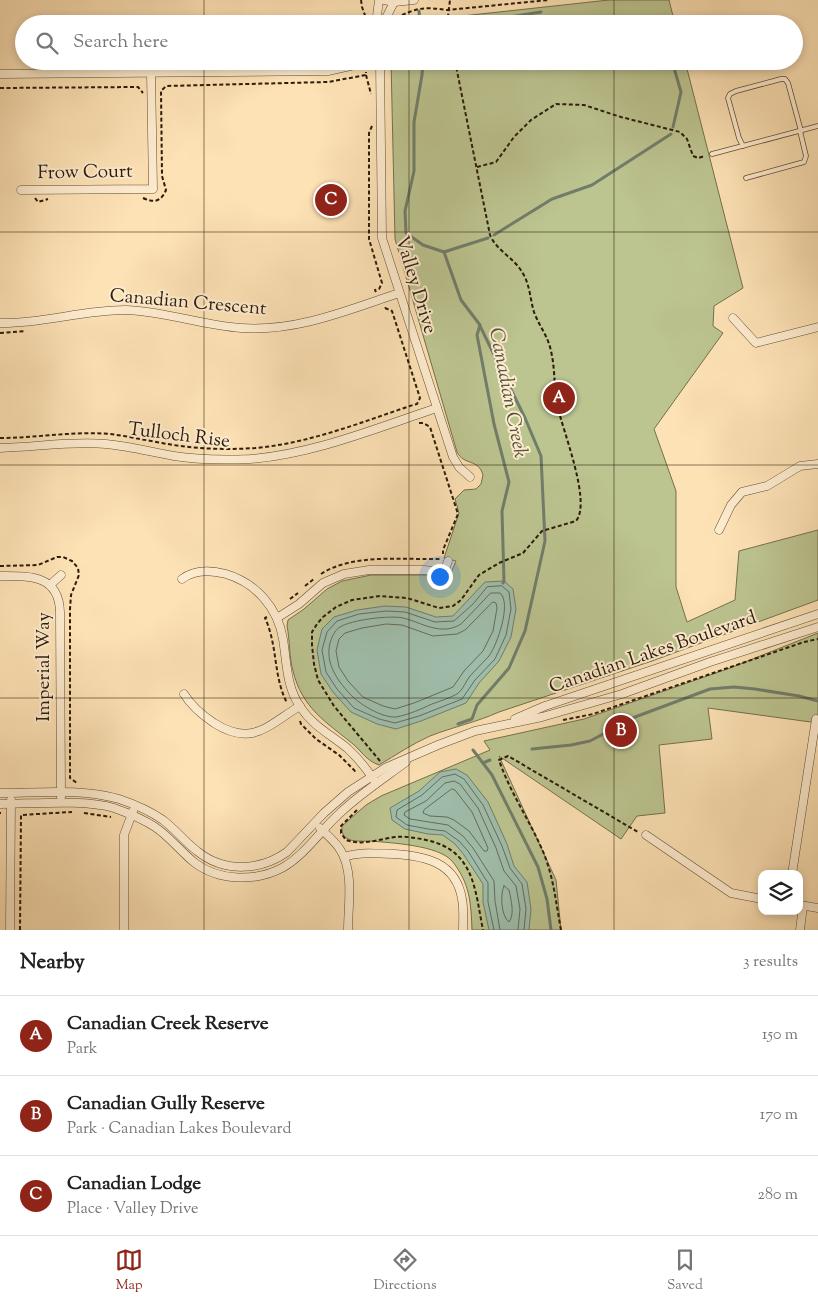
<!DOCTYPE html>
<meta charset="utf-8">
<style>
:root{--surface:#fff;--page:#f2f2f2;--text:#222;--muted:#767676;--line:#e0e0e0;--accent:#8f2418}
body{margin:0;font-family:"Sorts Mill Goudy",serif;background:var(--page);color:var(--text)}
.controls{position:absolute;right:15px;bottom:15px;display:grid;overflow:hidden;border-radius:10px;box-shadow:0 2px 8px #0003}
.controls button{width:45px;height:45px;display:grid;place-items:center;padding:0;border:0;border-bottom:1px solid var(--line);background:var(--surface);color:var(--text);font:25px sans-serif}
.you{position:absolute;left:439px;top:576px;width:18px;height:18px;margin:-12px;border:4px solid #fff;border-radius:50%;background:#1a73e8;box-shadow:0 0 0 8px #1a73e833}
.badge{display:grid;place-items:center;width:32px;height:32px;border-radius:50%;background:var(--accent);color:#fff;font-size:16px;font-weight:700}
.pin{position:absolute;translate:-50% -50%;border:2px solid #fff;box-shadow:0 1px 5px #0006}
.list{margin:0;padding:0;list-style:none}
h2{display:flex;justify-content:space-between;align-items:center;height:65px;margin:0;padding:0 20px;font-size:21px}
h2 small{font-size:16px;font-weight:400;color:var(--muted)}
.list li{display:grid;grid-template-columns:32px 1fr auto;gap:15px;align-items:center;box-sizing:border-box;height:80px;padding:0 20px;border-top:1px solid var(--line)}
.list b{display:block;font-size:19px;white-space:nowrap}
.list p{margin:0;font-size:16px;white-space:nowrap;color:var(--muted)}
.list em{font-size:16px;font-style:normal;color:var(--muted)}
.icon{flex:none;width:28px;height:28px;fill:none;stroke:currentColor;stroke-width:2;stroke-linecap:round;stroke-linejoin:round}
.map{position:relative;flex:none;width:818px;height:930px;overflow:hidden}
.search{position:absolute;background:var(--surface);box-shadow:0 2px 8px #0003;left:15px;right:15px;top:15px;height:55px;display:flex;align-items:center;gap:12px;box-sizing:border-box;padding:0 18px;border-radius:28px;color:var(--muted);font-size:19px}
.sheet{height:305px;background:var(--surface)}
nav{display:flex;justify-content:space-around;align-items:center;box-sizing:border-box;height:70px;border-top:1px solid var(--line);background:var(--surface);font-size:14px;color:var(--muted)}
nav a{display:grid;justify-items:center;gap:2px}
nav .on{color:var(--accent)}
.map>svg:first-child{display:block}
.green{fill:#bcc490;stroke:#74704d}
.water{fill:#9fbeac;stroke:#717d6b}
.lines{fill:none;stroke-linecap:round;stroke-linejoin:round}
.shore{stroke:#666c5b;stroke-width:1}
.stream{stroke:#717d6b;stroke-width:3}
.building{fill:#efaf98;stroke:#2c1b0a}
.lane-casing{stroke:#604d35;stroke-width:5.5}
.street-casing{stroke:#604d35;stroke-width:9}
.path{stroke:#2c1b0a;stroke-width:2;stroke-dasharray:4 2.5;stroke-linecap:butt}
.lane{stroke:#feeccf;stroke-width:4}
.street{stroke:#feeccf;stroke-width:8}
.grid{fill:none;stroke:#2c1b0a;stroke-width:1;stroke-opacity:0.55}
.labels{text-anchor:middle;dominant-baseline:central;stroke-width:4;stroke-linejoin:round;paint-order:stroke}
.street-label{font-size:19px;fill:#2c1b0a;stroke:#feeccf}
.water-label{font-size:20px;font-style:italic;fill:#545443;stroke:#feeccf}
</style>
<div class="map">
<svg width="818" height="930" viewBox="0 0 818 930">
<rect width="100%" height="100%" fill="#fde2b5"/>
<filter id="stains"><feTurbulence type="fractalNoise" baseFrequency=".004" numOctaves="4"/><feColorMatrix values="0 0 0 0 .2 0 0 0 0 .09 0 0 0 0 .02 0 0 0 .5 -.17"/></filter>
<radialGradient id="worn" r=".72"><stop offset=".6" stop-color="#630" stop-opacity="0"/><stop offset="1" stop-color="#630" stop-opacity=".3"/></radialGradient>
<g class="green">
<polygon points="609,0 669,0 675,24 389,24"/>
<path d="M 391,61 L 685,61 L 743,288 L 714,306 L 713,326 L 723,333 L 654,429 L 676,491 L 676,587 L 687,622 L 735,600 L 739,551 L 818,530 L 818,600 L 652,661 L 499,712 C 477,722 453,727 430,736 C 412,744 396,755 379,765 C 367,761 362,752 353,744 C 326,722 302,708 293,671 C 289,657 290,641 287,626 L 288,620 L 304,609 L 327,589 L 342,581 L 371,575 L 428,575 L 433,577 L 434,586 L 444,589 L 456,561 L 444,558 L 459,513 L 455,499 L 464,490 L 476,489 L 481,484 L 483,475 C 478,458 464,466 457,452 L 395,239 Z"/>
<path d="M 818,633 L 818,723 L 708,708 L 712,739 L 659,745 L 665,813 L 637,816 L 621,839 L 499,756 L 556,880 L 561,930 L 472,930 C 471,903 470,883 452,861 C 438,845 391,843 371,841 C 364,841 354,842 348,839 C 342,836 342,832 342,826 L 366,805 L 381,796 L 490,750 L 484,741 L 584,719 L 730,668 Z"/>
</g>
<g class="water">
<polygon points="504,581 513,589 516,609 511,637 499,661 479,683 466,703 421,721 396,729 377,724 351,712 333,692 321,674 317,650 322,629 334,617 357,610 385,606 406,607 436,617 453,616 485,582"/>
<polygon points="456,769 467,775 488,802 507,844 514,866 527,882 531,909 529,930 489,930 483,902 483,884 464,855 455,844 443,835 428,834 405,829 392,820 390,808 419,791 440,772"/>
</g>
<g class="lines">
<g class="shore">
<polygon points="502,586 509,592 511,609 506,635 495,659 475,680 462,699 419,716 395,723 379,719 354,708 337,689 326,672 322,650 327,632 337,621 359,614 386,611 405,612 435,622 454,621 473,604 487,587"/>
<path d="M 491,593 L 500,593 C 512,603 497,645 489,656 C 483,663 476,669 470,676 C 466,681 463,690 457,694 C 450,698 440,701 432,704 C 421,709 408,715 396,717 C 382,718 359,704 350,694 C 337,680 325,663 330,643 C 332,637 334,631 340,627 C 351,620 389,615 403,618 C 421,622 441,637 461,624 Z"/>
<polygon points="493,602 496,603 497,608 493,631 483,651 464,671 453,687 414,703 395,709 383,706 363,697 348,681 339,667 336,651 339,639 345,633 362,628 386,624 402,625 433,636 457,634 465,630"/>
<polygon points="452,789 455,790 472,812 488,848 487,851 484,851 469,831 454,820 447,817 430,816 423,813 424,810"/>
<path d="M 504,886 L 509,890 C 511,900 515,914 509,922 C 501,916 500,894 504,886 Z"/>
<polyline points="494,930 488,902 488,883 468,851 459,841 445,831 428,829 407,825 396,817 397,810 422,795 442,777 455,774 464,779 483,805 502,846 510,868 522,884 526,909 524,930"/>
<polyline points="500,930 495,901 494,881 473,848 463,836 448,825 410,819 404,815 405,812 426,801 445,783 454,781 460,784 478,808 496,848 504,871 516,886 520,909 518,930"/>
</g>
<g class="stream">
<polyline points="419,11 420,24"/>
<polyline points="465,24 541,12"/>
<polyline points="423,61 422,75 414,122 414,171 405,211 406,233 423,245 444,252 461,300 480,325 477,335 494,424 509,482 502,511 504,581 503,583"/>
<polyline points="672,61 681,92 673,127"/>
<polyline points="494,235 552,199 592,185 671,134"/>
<polyline points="444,252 488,238"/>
<polyline points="458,724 472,719 477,705 509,668 525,631 545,541 541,456 525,418 480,326"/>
<polyline points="532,749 571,745 590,741 635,717 710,689 734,687 755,689 799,696 818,701"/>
<polyline points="473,750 492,775 538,867 547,899 551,930"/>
<polyline points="483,763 490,760"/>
</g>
</g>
<rect class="building" x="320" y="187" width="21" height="26"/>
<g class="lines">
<g class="lane-casing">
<g id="lane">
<polyline points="743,146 739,138 728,98 730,94 736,91 781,79 785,79 788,83 801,131"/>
<polyline points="712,154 818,126"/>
<polyline points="746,178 804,162 806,156 800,131"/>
</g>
</g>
<g class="street-casing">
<g id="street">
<polyline points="384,0 394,2 414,0"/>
<polyline points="376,24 379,0"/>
<polyline points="383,24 394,2"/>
<polyline points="380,61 382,238 453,457 459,467 470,477"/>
<polyline points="0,74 328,71 359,64 380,63"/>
<polyline points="21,190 153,189 151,72"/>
<polyline points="733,318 756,343 818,327"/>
<path d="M 0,323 C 42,324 82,310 125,310 C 164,311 201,325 241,328 C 296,332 348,310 399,293"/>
<path d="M 0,448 C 36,447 71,441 106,444 C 129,446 151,452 174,456 C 199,460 225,460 250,459 C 314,454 376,428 437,408"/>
<polyline points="719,530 731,505 742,492 767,486 800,466 818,464"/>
<path d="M 0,576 C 28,576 59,574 60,612 L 61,797"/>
<path d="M 182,579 C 195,569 211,570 226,574 C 256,583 278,608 283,639 C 287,663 286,687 301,708 C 314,727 330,734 347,748 C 357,757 366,768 374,780"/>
<polyline points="440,584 448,561"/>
<polyline points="50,585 61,575"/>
<polyline points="277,618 299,604 323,583 344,574 369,570 424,570 444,572"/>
<path d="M 184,694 C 192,707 202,715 214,723 C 252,747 267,726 300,706"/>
<polyline points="515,719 545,706 818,614"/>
<path d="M 0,793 C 39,793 81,788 119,799 C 134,804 150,811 163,820 C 176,830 185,842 197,851 C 224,873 260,871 287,852 L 324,813 L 348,792 L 385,768 L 438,745 L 475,731 L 542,717 L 622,694 L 710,662 L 818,627"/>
<path d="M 0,804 C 33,804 83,799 114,808 C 128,813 143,819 155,827 C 170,837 181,852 195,863 C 219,881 255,882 282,868 C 305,855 320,831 340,813 C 360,794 383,779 406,762"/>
<path d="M 320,828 C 327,835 336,842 341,851 C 354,873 348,906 348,930"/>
<polyline points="646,835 731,893 762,899"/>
<path d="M 344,857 C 361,851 377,854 394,854 C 425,856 456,862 462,899 C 464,909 463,920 463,930"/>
<polyline points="792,874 816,719"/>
<polyline points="800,905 818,908"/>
<polyline points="10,930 11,800"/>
<polyline points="124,930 124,835 133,811"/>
<polyline points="800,930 803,906"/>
</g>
</g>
<g class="path">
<polyline points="361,0 362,7 367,21"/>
<path d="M 396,18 C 418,7 424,7 447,10 L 549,0"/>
<polyline points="447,24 450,0"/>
<polyline points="366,75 371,94"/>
<polyline points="0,88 138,87 143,93"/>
<polyline points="372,126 369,133 369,239 382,283 379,289 375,290 376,292"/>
<polyline points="477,167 496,162 514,137 531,120 556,104 584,105 621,117 680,132 687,139 693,156 698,158 705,156"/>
<polyline points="35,198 38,202 48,199"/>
<path d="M 143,198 C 154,203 161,202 166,190 L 162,176 L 161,91 L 166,86 L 328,82 L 366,75 L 366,72"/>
<polyline points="0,333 26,331"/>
<polyline points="419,423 423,423 430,427 458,514 443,550 443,554"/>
<path d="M 0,438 C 37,438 73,431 110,434 C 127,436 144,440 162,443 C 193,449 225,450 256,448 C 310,443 362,422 413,405 L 417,404 L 420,398 L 392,311 L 385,308 L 383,309"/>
<polyline points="0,566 38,565 57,557 63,557 72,561 78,568 79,575 71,595 70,609 70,778 77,783"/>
<path d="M 321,574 C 353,553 404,560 441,559"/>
<polyline points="305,586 315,578"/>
<polyline points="290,599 298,593"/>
<path d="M 267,617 L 265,618 C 278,646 273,676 287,703"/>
<polyline points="563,720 593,714 804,642 818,639"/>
<polyline points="300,721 301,724 316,739 339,755 355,771 358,771"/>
<path d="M 380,761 L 334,706 L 318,680 L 314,664 L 312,645 L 312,632 L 317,624 L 323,617 L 336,607 L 352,600 L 380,596 L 407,598 L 439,608 L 453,606 L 461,600 L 479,575 L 499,563 L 523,553 L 542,531 L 576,521 C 592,502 562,429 557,404 C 554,386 555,368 551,351 C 548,336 539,326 534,312 C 530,299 530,284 522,272 C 514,258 496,250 490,235 L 455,61"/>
<path d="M 357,810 L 341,826 L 341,833 L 346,840 C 363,846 379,839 395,837 C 406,836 416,838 426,840 C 475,850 475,891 483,930"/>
<polyline points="0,813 1,813"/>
<polyline points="84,813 111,817"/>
<polyline points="20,930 21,815 72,812"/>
<path d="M 561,930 C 556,904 554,879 544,854 C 531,822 510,793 499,760 L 508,756 L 638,832"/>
</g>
<use href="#lane" class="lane"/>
<use href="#street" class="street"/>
</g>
<path class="grid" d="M 204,0 L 204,24M 409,0 L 409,24M 614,0 L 614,24M 204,61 L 204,930M 409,61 L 409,930M 614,61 L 614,930M 0,232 L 818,232M 0,465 L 818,465M 0,698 L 818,698"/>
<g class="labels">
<g class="street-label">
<text transform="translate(85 173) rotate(-1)">Frow Court</text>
<text transform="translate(415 285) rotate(73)">Valley Drive</text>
<text transform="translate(188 303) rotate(5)">Canadian Crescent</text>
<text transform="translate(179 436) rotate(7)">Tulloch Rise</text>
<text transform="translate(653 653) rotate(-19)">Canadian Lakes Boulevard</text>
<text transform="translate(44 667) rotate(-90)">Imperial Way</text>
</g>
<g class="water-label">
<text transform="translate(507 393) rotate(79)">Canadian Creek</text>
</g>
</g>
<rect width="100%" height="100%" filter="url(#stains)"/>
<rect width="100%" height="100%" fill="url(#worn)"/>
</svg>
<div class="controls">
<button><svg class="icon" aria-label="layers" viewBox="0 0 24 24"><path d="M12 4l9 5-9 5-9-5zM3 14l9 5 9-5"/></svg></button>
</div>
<div class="you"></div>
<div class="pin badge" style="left:559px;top:398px">A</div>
<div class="pin badge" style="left:621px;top:731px">B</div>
<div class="pin badge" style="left:331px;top:200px">C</div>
<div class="search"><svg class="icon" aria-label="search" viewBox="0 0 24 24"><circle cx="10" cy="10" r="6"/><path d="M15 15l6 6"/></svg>Search here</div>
</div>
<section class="sheet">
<h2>Nearby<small>3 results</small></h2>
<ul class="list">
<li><span class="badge">A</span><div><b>Canadian Creek Reserve</b><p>Park</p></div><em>150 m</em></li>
<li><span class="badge">B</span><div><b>Canadian Gully Reserve</b><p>Park · Canadian Lakes Boulevard</p></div><em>170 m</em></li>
<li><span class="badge">C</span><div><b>Canadian Lodge</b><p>Place · Valley Drive</p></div><em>280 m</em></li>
</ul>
</section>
<nav>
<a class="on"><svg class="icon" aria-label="map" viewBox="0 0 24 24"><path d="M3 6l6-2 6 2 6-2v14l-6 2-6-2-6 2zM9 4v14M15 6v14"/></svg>Map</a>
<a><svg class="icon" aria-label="directions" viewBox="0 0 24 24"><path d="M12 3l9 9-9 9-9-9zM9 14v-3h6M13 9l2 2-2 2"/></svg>Directions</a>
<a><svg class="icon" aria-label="saved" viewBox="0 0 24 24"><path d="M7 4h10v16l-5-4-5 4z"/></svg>Saved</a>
</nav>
